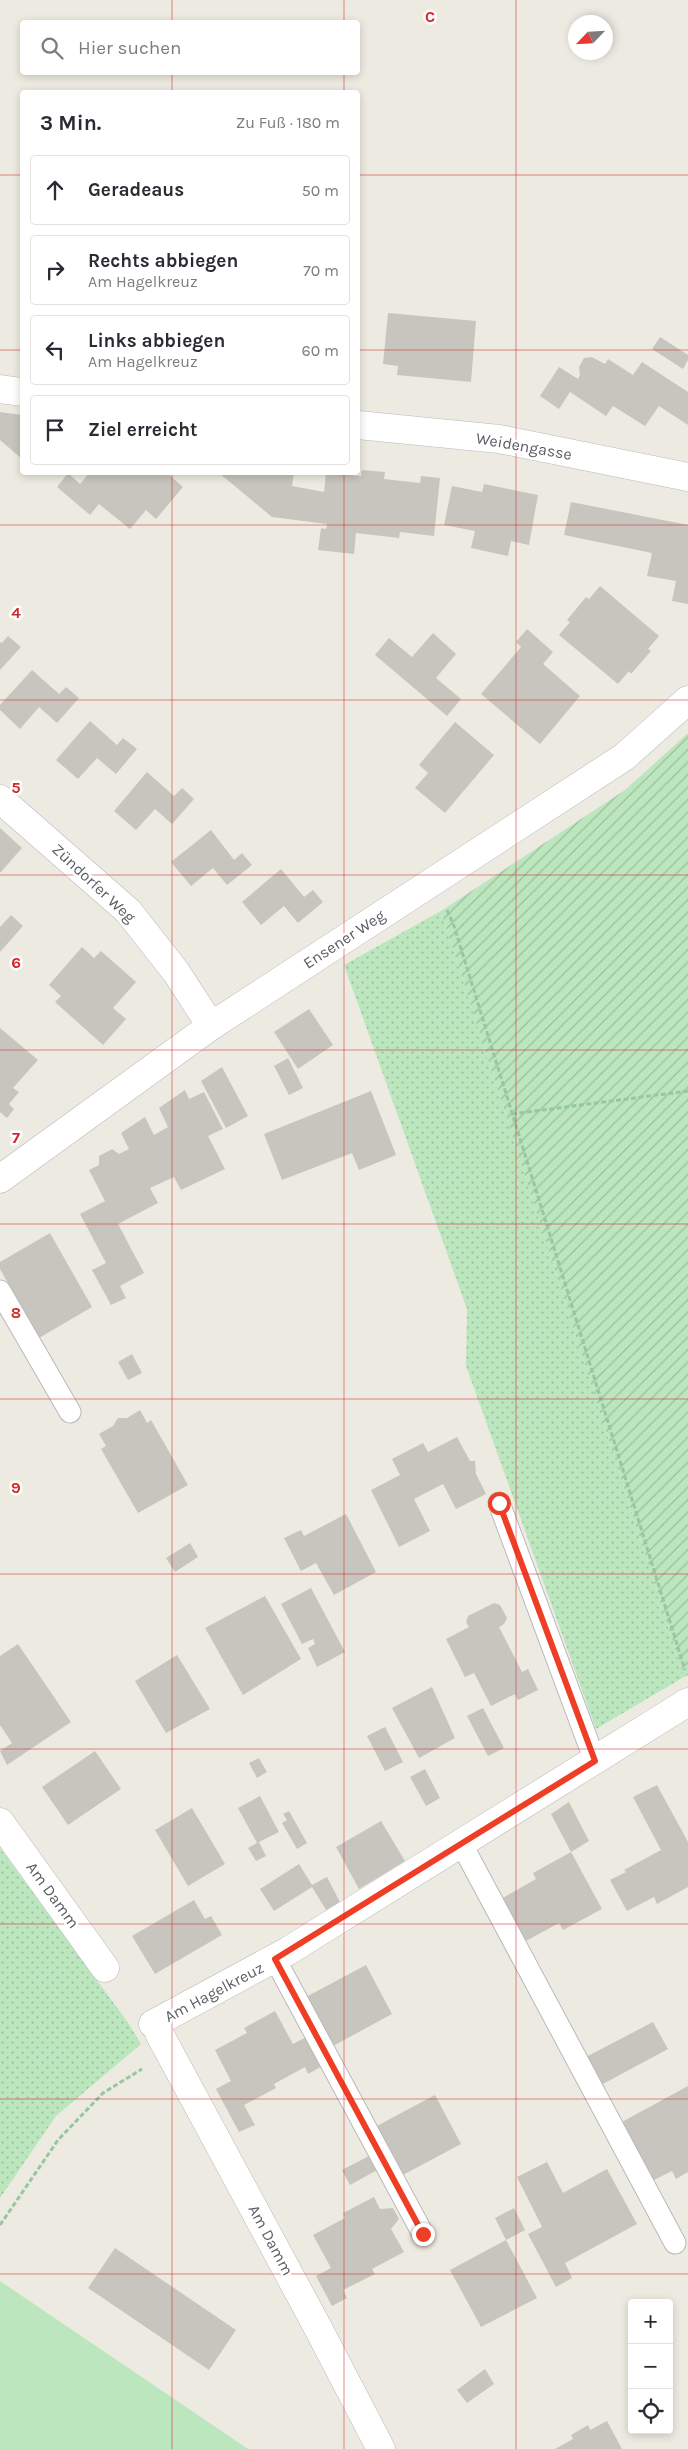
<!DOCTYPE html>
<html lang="de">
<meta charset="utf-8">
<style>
:root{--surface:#fff;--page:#f2f2f3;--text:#2b2b33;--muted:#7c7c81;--line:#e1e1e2}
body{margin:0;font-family:Karla,sans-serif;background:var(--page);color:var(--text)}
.controls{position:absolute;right:15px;bottom:15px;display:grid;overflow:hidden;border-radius:5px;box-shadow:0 2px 8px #0003}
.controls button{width:45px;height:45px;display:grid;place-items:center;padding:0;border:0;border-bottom:1px solid var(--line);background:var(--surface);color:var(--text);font:25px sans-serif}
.compass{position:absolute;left:568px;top:15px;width:45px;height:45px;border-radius:50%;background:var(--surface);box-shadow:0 2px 8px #0003;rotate:245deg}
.stop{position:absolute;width:15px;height:15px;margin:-11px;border:4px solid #ef3e26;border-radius:50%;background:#fff}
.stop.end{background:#ef3e26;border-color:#fff;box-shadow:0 1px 5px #0008}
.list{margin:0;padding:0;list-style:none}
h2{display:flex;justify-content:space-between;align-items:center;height:65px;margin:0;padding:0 20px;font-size:21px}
h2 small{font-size:16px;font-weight:400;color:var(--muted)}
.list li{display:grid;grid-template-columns:32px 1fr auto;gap:15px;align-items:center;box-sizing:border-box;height:70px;margin:0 10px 10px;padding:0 10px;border:1px solid var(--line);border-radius:5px}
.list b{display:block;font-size:19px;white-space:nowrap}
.list p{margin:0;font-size:16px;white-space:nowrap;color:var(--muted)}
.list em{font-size:16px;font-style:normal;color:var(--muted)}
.icon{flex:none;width:28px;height:28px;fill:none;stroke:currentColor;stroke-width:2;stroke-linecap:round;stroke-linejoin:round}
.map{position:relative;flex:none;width:688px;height:2449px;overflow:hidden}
.search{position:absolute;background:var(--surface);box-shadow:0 2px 8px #0003;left:20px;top:20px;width:340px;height:55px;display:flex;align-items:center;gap:12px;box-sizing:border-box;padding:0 18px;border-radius:5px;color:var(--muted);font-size:19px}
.panel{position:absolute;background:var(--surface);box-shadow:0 2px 8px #0003;left:20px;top:90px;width:340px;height:385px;border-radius:5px}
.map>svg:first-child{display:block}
.grass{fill:url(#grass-dots)}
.garden{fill:url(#garden-furrows)}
.pitch{fill:#bce6be}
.building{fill:#c8c5be}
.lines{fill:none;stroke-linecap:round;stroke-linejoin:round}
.service-casing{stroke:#b7b9be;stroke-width:23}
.minor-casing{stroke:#b7b9be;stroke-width:29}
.path{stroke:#95c7a5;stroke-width:3;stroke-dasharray:5 2.5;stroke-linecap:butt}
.service{stroke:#fff;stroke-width:21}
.minor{stroke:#fff;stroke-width:28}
.route{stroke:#ef3e26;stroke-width:6}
.grid{fill:none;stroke:#d62828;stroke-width:1;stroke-opacity:0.55}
.labels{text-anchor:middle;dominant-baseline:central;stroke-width:5;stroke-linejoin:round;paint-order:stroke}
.street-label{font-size:16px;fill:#5a5d63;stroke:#fff}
.grid-label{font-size:16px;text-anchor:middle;font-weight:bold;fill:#d62828;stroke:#fff;stroke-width:5;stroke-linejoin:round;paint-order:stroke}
</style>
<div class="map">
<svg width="688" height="2449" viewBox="0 0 688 2449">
<defs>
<pattern id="grass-dots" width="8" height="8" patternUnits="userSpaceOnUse" patternTransform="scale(1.25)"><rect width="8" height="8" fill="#bce6be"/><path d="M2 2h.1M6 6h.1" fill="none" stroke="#9cbe9e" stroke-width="1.8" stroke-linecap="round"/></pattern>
<pattern id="garden-furrows" width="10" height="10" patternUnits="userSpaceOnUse" patternTransform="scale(1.25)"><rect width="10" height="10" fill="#bce6be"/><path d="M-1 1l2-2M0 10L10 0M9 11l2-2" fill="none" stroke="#9cbe9e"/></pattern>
</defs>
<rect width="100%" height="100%" fill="#edebe1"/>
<g class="grass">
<polygon points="441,911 684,1677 596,1729 466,1366 467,1309 344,965"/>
<polygon points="0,1848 129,2024 141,2044 56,2116 0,2198"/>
</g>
<polygon class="garden" points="688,733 688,1675 684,1677 441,911 625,790"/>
<polygon class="pitch" points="0,2281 248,2449 0,2449"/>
<g class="building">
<polygon points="388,313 476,321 471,382 397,375 398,366 383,364"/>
<polygon points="660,337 688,355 688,360 683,369 652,349"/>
<polygon points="592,357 605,364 608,359 633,375 642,362 688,392 688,425 659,406 645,426 613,406 606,416 570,392 559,409 540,396 559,367 578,379 580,375 579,367 584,358"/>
<polygon points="0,412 22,415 22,459 0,440"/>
<polygon points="362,470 385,472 384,479 420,483 421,476 440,478 434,536 400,532 399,538 356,533 354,554 318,550 321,528 326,529 327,524 272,517 218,472 294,472 292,486 324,492 326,473 361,476"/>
<polygon points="90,472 166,472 183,487 156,519 146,510 130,529 99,504 90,515 57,487 68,473 80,484"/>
<polygon points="484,484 538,495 529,545 511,541 508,556 471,548 475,531 444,525 452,486 482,492"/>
<polygon points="571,502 688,525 688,604 672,601 676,581 647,576 652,553 564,535"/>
<polygon points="600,586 659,636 648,649 651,651 631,674 629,671 618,684 559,635 570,622 567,620 586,597 589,599"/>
<polygon points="527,629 553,652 543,664 580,696 540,744 481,694 521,647 516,642"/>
<polygon points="433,633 456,654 436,678 461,699 447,716 375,655 389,638 412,657"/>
<polygon points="8,636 21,647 0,670 0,642 2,643"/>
<polygon points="32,670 59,694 66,687 79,698 57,723 39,707 20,729 0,710 0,705"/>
<polygon points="90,721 117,745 123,738 137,749 116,774 97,758 78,779 56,760"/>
<polygon points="455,722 494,755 445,813 415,788 428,773 419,765"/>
<polygon points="147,772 174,796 182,788 194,799 172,824 155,809 136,830 114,811"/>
<polygon points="0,828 22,848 0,873"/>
<polygon points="211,830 234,860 242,853 252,865 227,885 213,868 191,886 171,862"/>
<polygon points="281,869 304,897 313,890 323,902 298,923 284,906 261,925 242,902"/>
<polygon points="11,915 23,926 0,952 0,927"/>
<polygon points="82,947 94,958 101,951 136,982 113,1008 126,1019 103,1045 55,1002 61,996 49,985"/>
<polygon points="309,1009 333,1045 298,1069 274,1032"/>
<polygon points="0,1028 38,1060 13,1088 19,1092 9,1104 14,1109 7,1118 0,1112"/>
<polygon points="288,1058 303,1088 289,1095 274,1066"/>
<polygon points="222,1067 248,1116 226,1128 201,1081"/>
<polygon points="185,1090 189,1099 204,1092 223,1129 208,1136 225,1169 181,1190 174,1177 150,1188 158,1203 118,1224 144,1273 120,1286 126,1298 111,1305 92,1270 106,1263 80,1214 105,1201 89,1170 99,1165 99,1156 112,1149 119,1154 129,1149 121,1133 145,1117 154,1135 168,1127 159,1108"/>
<polygon points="371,1091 396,1155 359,1170 352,1153 282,1180 264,1134"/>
<polygon points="50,1233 92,1307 39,1338 0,1269 0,1262"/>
<polygon points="132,1354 142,1373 128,1380 118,1362"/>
<polygon points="140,1410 147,1423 151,1420 188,1485 138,1513 101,1449 106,1446 99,1434 113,1426 118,1418 127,1418"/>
<polygon points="457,1437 470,1461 475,1461 476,1474 486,1494 456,1509 443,1484 414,1499 430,1531 399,1547 371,1490 400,1475 392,1459 423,1443 428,1452"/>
<polygon points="346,1514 376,1572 334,1595 316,1563 301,1571 284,1538 301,1530 304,1536"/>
<polygon points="190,1543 198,1557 175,1572 166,1558"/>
<polygon points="311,1588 345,1652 317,1667 308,1648 315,1644 313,1639 302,1644 281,1604"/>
<polygon points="265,1596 301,1659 243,1695 205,1628"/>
<polygon points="494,1603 500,1605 507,1618 504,1624 499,1627 522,1672 528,1669 538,1690 518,1700 515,1694 491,1706 474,1673 465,1677 446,1639 469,1627 466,1622 468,1616"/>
<polygon points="18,1644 71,1722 7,1765 0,1751 12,1743 0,1725 0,1656"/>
<polygon points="177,1655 210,1709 166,1733 135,1681"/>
<polygon points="432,1687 455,1738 419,1758 392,1708"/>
<polygon points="483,1708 504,1748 488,1756 467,1716"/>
<polygon points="385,1727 403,1762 385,1771 367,1736"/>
<polygon points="95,1751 121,1789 68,1825 42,1787"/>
<polygon points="259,1758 267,1772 257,1778 249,1763"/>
<polygon points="425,1769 440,1798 426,1806 410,1777"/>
<polygon points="657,1785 688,1842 688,1887 657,1904 654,1897 627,1911 610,1880 626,1872 624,1870 661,1850 633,1797"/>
<polygon points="260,1796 279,1832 259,1842 266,1856 256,1861 248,1848 257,1843 238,1808"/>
<polygon points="569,1802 589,1841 571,1852 551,1814"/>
<polygon points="192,1808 225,1864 188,1886 155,1830"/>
<polygon points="289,1811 307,1843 297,1849 282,1823 287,1820 283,1814"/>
<polygon points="381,1821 405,1861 359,1889 336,1847"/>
<polygon points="571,1852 602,1909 563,1930 559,1923 524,1942 501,1899 536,1879 533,1873"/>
<polygon points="299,1864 312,1885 327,1877 340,1902 326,1910 312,1887 274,1911 260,1889"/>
<polygon points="194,1900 205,1919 211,1916 222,1935 155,1974 132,1936"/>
<polygon points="366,1965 392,2014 333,2046 306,1997"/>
<polygon points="275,2011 293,2044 308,2036 324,2065 308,2074 305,2067 274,2084 276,2088 244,2105 255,2125 239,2132 216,2089 231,2081 215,2050 247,2033 244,2028"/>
<polygon points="653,2022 668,2049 601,2085 586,2057"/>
<polygon points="688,2086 688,2172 676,2179 672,2171 652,2181 620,2123"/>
<polygon points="435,2095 461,2144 401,2176 375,2127"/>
<polygon points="371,2155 379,2169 350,2185 342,2170"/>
<polygon points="547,2162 563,2193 607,2169 637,2224 565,2263 572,2278 556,2287 528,2234 542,2227 517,2177"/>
<polygon points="374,2197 380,2209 393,2208 399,2219 391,2229 404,2252 372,2269 375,2274 343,2290 347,2298 332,2306 316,2276 331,2268 313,2235 345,2218 343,2213"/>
<polygon points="514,2208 525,2230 506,2240 537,2298 481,2327 450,2270 506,2240 495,2218"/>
<polygon points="115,2248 236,2330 209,2370 88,2288"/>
<polygon points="485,2369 494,2384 467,2403 457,2390"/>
<polygon points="607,2421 622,2449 555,2449 573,2439 571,2435 588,2425 590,2430"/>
</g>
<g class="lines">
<g class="service-casing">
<g id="service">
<polyline points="0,1291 70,1412"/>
<polyline points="499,1503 595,1761"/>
<polyline points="461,1843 675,2243"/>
<polyline points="275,1959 423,2234"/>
</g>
</g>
<g class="minor-casing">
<g id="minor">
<polyline points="0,389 22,392"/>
<polyline points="358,425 499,439 688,477"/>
<polyline points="0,799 128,911 176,972 211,1026"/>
<polyline points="0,1179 211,1026 624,757 688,700"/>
<polyline points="0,1822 105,1968"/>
<polyline points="153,2024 288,1951 688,1702"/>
<polyline points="159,2033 318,2328 381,2449"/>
</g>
</g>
<g class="path">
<polyline points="447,910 454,926 685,1670"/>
<polyline points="512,1114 688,1091"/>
<polyline points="0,2225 58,2140 103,2093 142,2069"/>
</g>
<use href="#service" class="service"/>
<use href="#minor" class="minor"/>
</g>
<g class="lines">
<polyline class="route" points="423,2234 275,1959 595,1761 499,1503"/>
</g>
<path class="grid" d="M 172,0 L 172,22M 344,0 L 344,22M 516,0 L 516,2449M 172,72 L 172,92M 344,72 L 344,92M 0,175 L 22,175M 358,175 L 688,175M 0,350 L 22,350M 358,350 L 688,350M 172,472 L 172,2449M 344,472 L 344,2449M 0,525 L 688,525M 0,700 L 688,700M 0,875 L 688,875M 0,1050 L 688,1050M 0,1224 L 688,1224M 0,1399 L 688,1399M 0,1574 L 688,1574M 0,1749 L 688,1749M 0,1924 L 688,1924M 0,2099 L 688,2099M 0,2274 L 688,2274"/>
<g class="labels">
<g class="street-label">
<text transform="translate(524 446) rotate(10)">Weidengasse</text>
<text transform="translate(94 883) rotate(43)">Zündorfer Weg</text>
<text transform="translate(344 939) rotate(-33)">Ensener Weg</text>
<text transform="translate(53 1895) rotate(54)">Am Damm</text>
<text transform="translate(214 1992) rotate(-28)">Am Hagelkreuz</text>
<text transform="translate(271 2240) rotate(62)">Am Damm</text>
</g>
</g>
<g class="grid-label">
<text x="430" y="22">C</text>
<text x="16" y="618">4</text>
<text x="16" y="793">5</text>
<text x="16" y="968">6</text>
<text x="16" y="1143">7</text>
<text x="16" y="1318">8</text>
<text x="16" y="1493">9</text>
</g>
</svg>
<div class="controls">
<button>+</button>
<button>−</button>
<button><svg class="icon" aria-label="locate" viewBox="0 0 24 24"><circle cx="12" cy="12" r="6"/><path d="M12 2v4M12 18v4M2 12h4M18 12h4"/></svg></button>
</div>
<svg class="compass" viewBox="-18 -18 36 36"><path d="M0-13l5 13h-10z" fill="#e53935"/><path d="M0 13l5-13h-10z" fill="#7c7c81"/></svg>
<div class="stop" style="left:499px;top:1503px"></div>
<div class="stop end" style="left:423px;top:2234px"></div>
<div class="search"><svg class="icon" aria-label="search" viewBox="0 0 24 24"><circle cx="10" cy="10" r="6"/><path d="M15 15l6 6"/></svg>Hier suchen</div>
<section class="panel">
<h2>3 Min.<small>Zu Fuß · 180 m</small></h2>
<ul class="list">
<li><svg class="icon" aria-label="ahead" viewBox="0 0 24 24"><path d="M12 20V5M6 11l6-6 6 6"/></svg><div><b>Geradeaus</b></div><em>50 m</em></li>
<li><svg class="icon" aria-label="right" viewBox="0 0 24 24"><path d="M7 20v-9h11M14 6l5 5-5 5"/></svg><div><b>Rechts abbiegen</b><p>Am Hagelkreuz</p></div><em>70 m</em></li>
<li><svg class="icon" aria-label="left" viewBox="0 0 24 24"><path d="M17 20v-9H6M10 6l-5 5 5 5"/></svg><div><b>Links abbiegen</b><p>Am Hagelkreuz</p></div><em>60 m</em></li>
<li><svg class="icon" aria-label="arrive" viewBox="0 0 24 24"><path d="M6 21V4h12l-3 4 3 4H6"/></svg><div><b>Ziel erreicht</b></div></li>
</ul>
</section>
</div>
